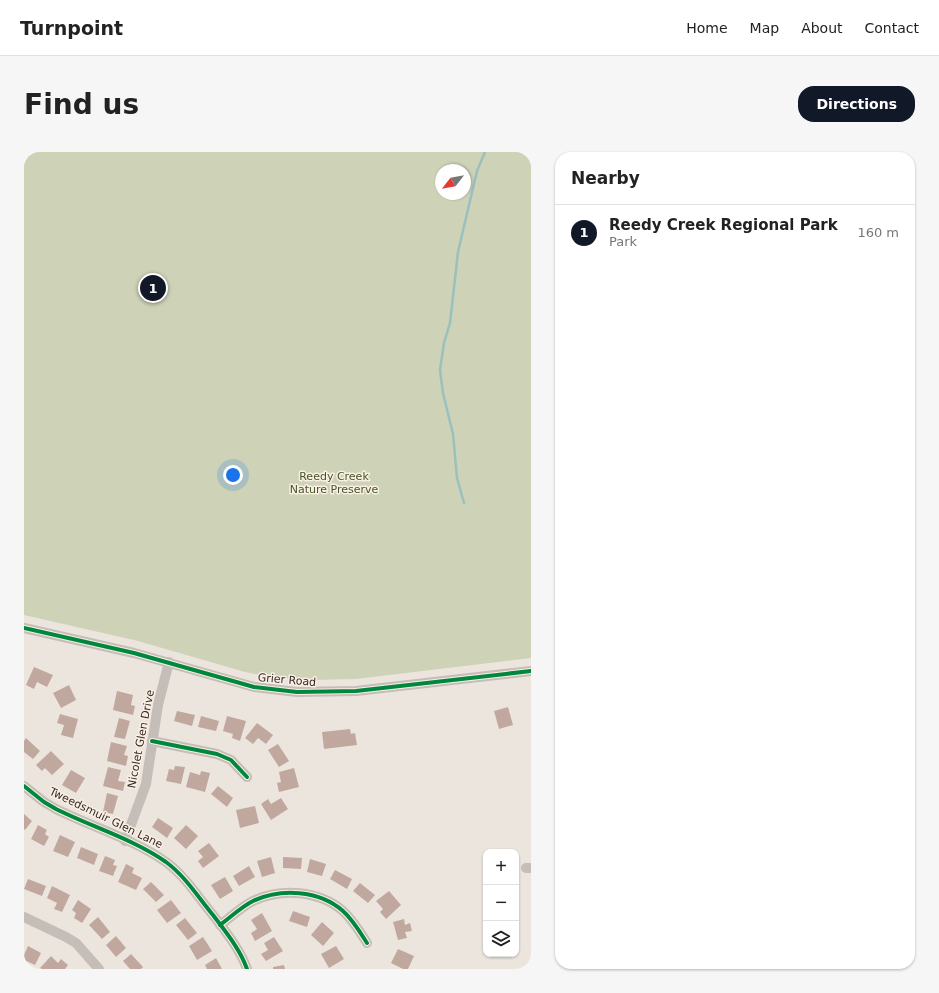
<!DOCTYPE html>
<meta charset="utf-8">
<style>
:root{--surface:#fff;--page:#f6f6f6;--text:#222;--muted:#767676;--line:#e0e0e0;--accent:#111827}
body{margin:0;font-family:"DejaVu Sans",sans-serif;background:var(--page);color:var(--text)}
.controls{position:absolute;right:12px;bottom:12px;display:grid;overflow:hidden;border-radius:8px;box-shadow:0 1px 3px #0004}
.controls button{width:36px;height:36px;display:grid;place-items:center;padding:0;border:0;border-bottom:1px solid var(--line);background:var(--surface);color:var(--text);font:20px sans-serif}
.compass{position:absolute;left:411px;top:12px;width:36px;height:36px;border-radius:50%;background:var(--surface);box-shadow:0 1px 3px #0004;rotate:239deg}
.you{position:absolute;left:209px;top:323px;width:14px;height:14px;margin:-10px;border:3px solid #fff;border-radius:50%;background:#1a73e8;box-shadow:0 0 0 6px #1a73e833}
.badge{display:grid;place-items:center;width:26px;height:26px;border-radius:50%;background:var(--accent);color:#fff;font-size:13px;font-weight:700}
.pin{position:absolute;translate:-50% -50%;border:2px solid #fff;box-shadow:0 1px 4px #0006}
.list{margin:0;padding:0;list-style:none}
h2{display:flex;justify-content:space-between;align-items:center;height:52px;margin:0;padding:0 16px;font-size:17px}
h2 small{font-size:13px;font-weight:400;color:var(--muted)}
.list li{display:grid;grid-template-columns:26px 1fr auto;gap:12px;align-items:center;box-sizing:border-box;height:56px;padding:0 16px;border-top:1px solid var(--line)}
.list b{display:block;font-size:15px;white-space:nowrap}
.list p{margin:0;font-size:13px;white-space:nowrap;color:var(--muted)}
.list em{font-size:13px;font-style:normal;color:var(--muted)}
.icon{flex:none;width:22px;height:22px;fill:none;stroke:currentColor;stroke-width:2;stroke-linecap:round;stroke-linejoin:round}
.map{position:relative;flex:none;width:507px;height:817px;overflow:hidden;border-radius:16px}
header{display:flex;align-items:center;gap:24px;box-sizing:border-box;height:56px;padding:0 20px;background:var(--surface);border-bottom:1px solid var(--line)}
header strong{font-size:19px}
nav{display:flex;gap:22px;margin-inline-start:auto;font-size:14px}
.intro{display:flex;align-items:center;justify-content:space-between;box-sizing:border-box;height:96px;padding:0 24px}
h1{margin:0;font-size:28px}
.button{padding:10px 18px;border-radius:16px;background:var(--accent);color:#fff;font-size:14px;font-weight:700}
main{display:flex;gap:24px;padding:0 24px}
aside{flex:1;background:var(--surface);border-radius:16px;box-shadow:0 1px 3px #0004}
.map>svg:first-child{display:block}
.green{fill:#ced2b7;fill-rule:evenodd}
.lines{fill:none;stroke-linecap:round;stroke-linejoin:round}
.stream{stroke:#99c1be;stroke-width:2.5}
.building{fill:#c1a89f}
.minor{stroke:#c5bdb7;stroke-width:10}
.cycleway-casing{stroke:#faefe4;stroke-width:6}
.cycleway{stroke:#00873e;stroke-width:4}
.labels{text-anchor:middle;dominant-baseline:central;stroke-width:3;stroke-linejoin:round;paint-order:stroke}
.park-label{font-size:11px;fill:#465528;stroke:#faefe4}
.street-label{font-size:11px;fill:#362a26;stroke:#faefe4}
</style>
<header>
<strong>Turnpoint</strong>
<nav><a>Home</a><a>Map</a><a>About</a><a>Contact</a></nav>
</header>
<div class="intro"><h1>Find us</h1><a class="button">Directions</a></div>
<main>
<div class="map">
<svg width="507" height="817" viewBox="0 0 507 817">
<rect width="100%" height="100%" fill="#ece5de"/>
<path class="green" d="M 0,0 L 507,0 L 507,506 L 332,527 L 288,528 L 253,526 L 221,520 L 114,489 L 0,463 ZM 417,18 L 441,18 L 441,42 L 417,42 Z"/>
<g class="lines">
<polyline class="stream" points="440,351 433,326 429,282 419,241 416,218 420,191 426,171 434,100 453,19 461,0"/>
</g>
<g class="building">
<polygon points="10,515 29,523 23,535 13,530 10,537 2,533"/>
<polygon points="45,533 52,548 37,556 29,541"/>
<polygon points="93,539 109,543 107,553 111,554 109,563 89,558"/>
<polygon points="484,555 489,573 475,577 470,559"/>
<polygon points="153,559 171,563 168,574 150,569"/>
<polygon points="36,562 54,567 49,586 37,583 40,573 33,571"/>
<polygon points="177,564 195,569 192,579 174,575"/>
<polygon points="203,564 222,569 216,589 208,586 209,582 199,579"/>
<polygon points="95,566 106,569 101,587 90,585"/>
<polygon points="233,571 249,583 242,592 234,586 229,592 221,586"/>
<polygon points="326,577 327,582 331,581 333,593 300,597 298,580"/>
<polygon points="2,586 16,599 9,607 0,600 0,589"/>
<polygon points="87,590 103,594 100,603 104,604 102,614 83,609"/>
<polygon points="254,592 265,609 255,615 244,598"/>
<polygon points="27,599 40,612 28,623 21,616 18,619 12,613"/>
<polygon points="151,614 161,615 157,632 142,629 145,617 150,618"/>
<polygon points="84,615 97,618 94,629 101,630 99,639 79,634"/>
<polygon points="270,616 275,635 255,640 253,631 257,630 255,620"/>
<polygon points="47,618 61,626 52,641 38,633"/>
<polygon points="177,619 186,621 181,640 162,635 166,620 176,623"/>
<polygon points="194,634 209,646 203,655 187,642"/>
<polygon points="83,641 94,644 89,662 79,660"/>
<polygon points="257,646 264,657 247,668 237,652 244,647 247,652"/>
<polygon points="231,654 235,671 216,676 212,658"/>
<polygon points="0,662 8,669 1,678 0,677"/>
<polygon points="134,666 149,676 143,686 128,675"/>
<polygon points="14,673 23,678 21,682 25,685 20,694 7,687"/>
<polygon points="162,673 174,684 162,697 150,686"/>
<polygon points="36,683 51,690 44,705 29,699"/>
<polygon points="185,691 195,704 179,716 174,709 179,705 174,699"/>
<polygon points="57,695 74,702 70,713 53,706"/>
<polygon points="81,704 91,708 89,713 93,714 89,724 75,719"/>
<polygon points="247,705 251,721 238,725 233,709"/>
<polygon points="259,705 278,706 277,717 259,716"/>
<polygon points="286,707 302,712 298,724 283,720"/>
<polygon points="102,712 110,716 108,721 118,726 112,738 94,730"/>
<polygon points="225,714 231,725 215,734 209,724"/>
<polygon points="311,718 328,727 323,737 306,727"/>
<polygon points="201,725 209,739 196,747 187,733"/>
<polygon points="4,727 22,734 18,744 0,737"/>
<polygon points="127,730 140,743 132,750 119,737"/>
<polygon points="336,731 351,743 344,751 329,739"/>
<polygon points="28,734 46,743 38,760 30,757 33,751 23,746"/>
<polygon points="365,739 377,753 362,767 356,760 359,757 352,749"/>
<polygon points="54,748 67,757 58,771 50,766 52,761 48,758"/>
<polygon points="147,748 157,761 143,771 133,758"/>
<polygon points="269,759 286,765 283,775 265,769"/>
<polygon points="238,761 248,779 231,789 227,781 233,777 227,768"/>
<polygon points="74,765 86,780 78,787 65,773"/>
<polygon points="161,766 173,781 164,788 152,773"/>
<polygon points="380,767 381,773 386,771 388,779 381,780 383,786 374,788 369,770"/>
<polygon points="298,770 310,781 299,794 287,783"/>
<polygon points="92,784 102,796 92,805 82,793"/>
<polygon points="179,785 188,799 173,808 165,794"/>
<polygon points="250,785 259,799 242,809 237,802 244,798 240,791"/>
<polygon points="4,794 17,801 11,813 0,808 0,803"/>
<polygon points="312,794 320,807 305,816 297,802"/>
<polygon points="374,797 390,804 384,817 379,817 367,811"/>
<polygon points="107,802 119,815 117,817 106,817 99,809"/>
<polygon points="27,804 34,811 37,807 44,813 41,817 18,817 16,816"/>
<polygon points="192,806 198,817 183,817 181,813"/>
<polygon points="260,813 261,817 249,817 249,815"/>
</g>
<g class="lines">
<g class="minor">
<polyline points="0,2 3,0"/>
<polyline points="0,476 110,501 230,535 273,540 332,539 507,519"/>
<polyline points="128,589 193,602 207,608 223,625"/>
<path d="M 0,634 L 20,650 L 32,657 C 68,675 109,687 142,710 C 161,724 174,745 189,763 C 201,779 216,797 223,817"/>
<polyline points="101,689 122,632 134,553 145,510"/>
<polyline points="502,716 507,716"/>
<polyline points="0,765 42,785 52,791 75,817"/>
<path d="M 196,773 C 207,765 217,755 229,749 C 257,736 295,738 319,759 C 329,768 336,780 343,791"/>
</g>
<g class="cycleway-casing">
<g id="cycleway">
<polyline points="0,476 110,501 230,535 273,540 332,539 507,519"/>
<polyline points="128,589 193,602 207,608 223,625"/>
<path d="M 0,634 L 20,650 L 32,657 C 68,675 109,687 142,710 C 161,724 174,745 189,763 C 201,779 216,797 223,817"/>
<path d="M 196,773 C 207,765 217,755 229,749 C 257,736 295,738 319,759 C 329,768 336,780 343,791"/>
</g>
</g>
<use href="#cycleway" class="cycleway"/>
</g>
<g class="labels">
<g class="park-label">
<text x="310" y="324">Reedy Creek<tspan x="310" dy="13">Nature Preserve</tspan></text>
</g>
<g class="street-label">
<text transform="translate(263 528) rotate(5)">Grier Road</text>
<text transform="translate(117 587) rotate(-79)">Nicolet Glen Drive</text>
<text transform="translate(82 666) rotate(26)">Tweedsmuir Glen Lane</text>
</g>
</g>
</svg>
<div class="controls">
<button>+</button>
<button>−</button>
<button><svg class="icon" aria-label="layers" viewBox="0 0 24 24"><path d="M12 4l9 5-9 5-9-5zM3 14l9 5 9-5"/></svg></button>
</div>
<svg class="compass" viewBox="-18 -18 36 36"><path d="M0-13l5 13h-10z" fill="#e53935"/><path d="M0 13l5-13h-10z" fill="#767676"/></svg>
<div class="you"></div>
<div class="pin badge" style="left:129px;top:136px">1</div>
</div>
<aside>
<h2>Nearby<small></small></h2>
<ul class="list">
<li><span class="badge">1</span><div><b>Reedy Creek Regional Park</b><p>Park</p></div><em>160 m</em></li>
</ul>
</aside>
</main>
